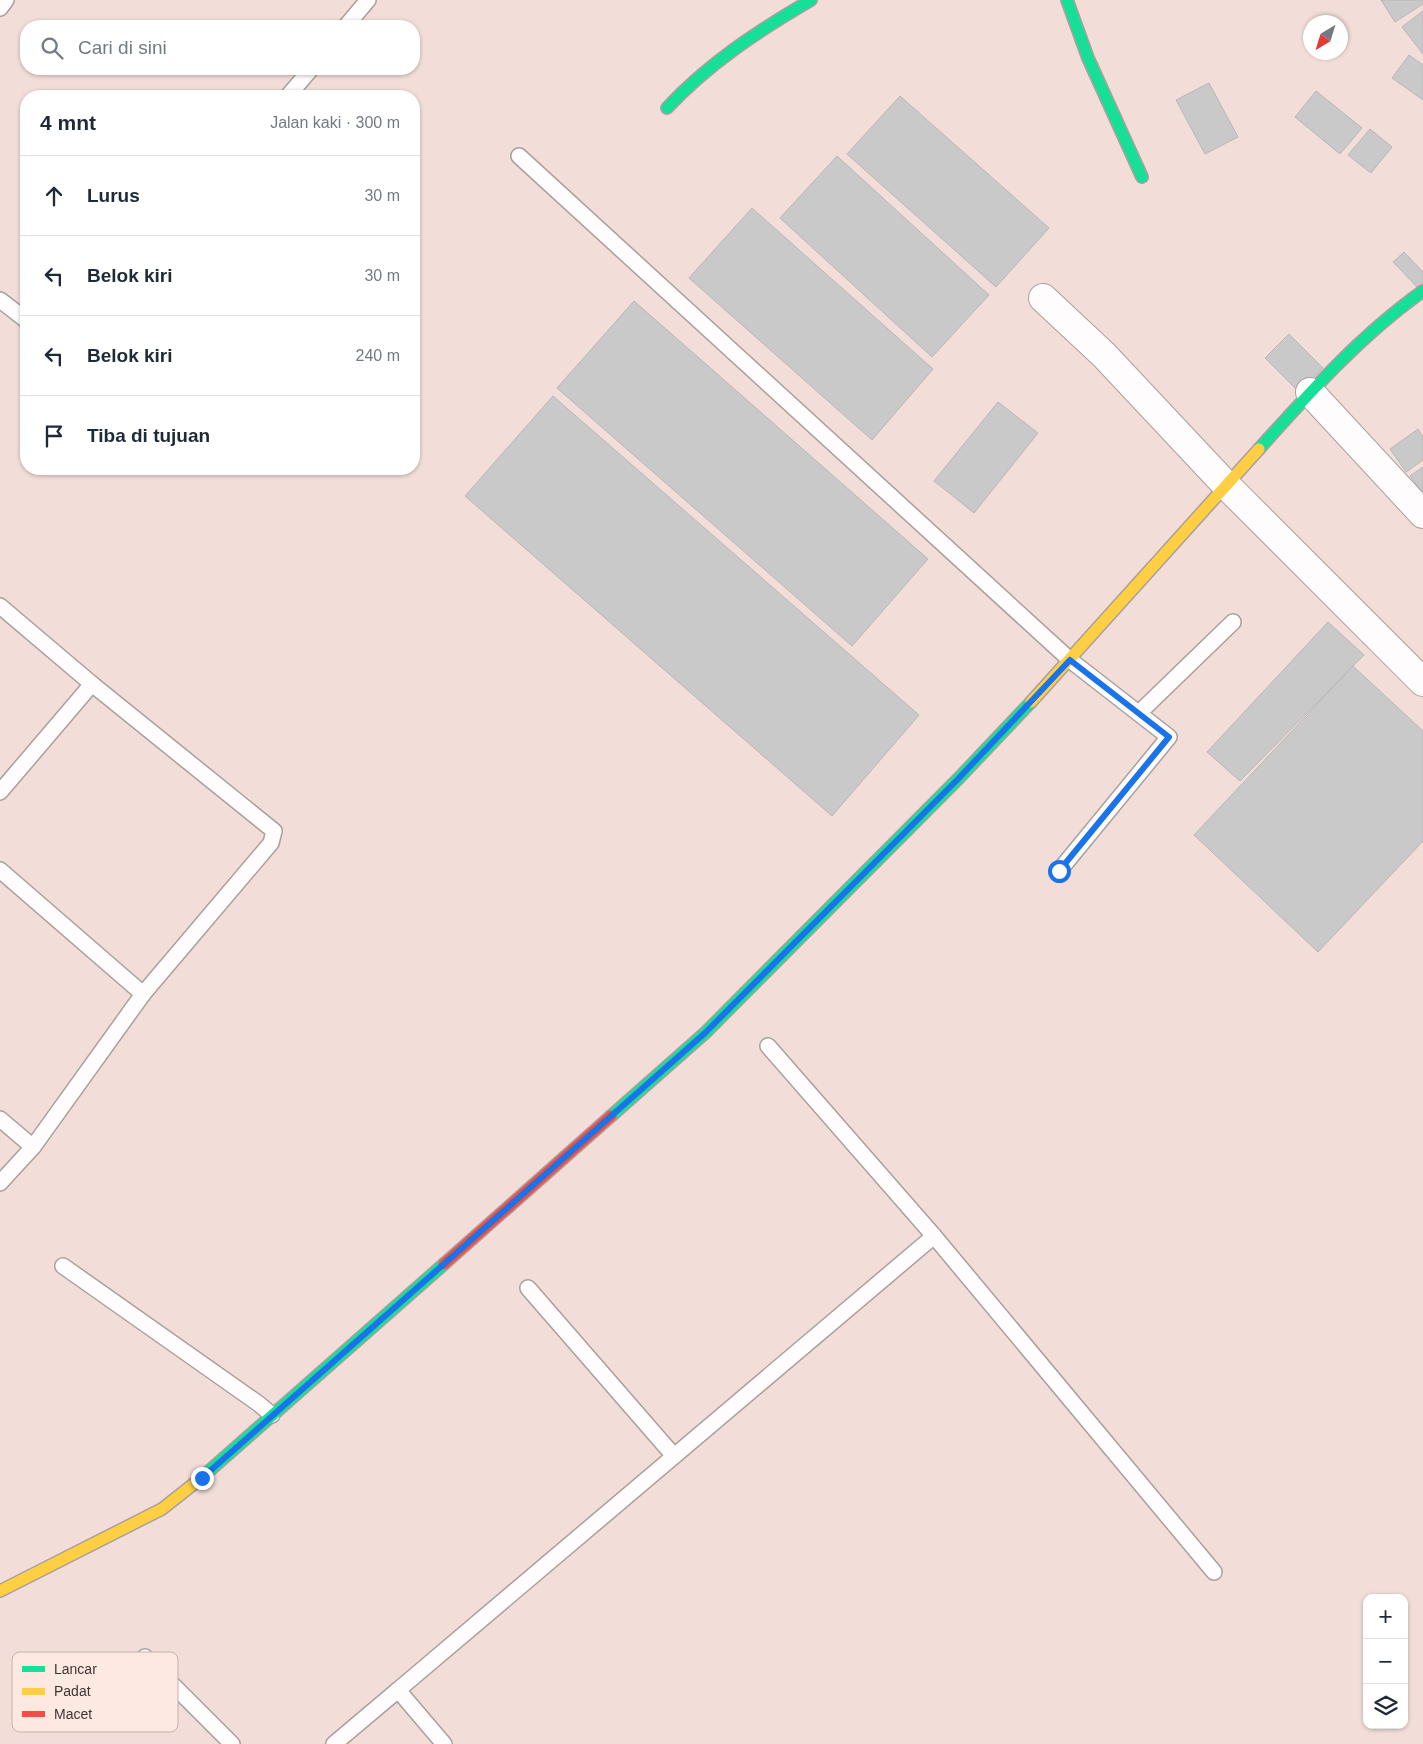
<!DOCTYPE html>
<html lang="id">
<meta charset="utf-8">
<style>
:root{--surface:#fff;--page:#f6f6f7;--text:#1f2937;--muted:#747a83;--line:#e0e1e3}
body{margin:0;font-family:Arial,sans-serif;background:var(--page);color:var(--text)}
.controls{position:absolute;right:15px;bottom:15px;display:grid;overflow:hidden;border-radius:10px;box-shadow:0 1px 4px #0004}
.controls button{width:45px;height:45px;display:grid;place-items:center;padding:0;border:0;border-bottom:1px solid var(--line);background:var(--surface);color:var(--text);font:25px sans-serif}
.compass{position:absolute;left:1303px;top:15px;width:45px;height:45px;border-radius:50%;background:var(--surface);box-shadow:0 1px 4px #0004;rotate:218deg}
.stop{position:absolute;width:15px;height:15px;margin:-11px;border:4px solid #1a73e8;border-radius:50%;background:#fff}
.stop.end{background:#1a73e8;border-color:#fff;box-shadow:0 1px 5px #0008}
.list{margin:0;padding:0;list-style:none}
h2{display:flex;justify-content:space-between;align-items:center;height:65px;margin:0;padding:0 20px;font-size:21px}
h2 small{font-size:16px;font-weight:400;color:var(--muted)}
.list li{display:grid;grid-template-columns:32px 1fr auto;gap:15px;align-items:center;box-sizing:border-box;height:80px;padding:0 20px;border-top:1px solid var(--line)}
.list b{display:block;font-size:19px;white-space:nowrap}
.list em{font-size:16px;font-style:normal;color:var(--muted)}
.icon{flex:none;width:28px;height:28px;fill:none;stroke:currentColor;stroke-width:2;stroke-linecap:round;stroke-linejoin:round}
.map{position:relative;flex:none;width:1423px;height:1744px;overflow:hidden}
.search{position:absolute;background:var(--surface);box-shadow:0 1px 4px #0004;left:20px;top:20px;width:400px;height:55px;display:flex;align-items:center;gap:12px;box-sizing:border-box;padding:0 18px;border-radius:20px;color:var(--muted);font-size:19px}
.panel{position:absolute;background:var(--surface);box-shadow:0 1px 4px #0004;left:20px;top:90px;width:400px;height:385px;border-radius:20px}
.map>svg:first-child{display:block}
.built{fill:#f2ddd8;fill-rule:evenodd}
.building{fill:#cac9c9;stroke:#b8b7b7}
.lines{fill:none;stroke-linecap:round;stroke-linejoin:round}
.lane-casing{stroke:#a9a09d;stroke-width:18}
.street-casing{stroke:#a9a09d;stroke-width:30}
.fast-casing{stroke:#a9a09d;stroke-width:14}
.slow-casing{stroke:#a9a09d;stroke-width:14}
.jam-casing{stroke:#a9a09d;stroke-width:14}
.lane{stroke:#fefcfc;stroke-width:15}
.street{stroke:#fefcfc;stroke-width:28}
.fast{stroke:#16e098;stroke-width:11}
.slow{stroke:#ffcf43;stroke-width:11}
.jam{stroke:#f24e42;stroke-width:11}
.route{stroke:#1a73e8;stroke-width:6}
.key{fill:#fde8e2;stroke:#c4b3ae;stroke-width:1}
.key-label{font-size:14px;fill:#3f3634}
</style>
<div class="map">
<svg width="1423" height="1744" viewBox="0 0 1423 1744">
<rect width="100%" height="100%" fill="#f7ece8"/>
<path class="built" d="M 0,0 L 1423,0 L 1423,1744 L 0,1744 ZM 1310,22 L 1340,22 L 1340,52 L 1310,52 ZM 26,26 L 414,26 L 414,69 L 26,69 ZM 26,96 L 414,96 L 414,469 L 26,469 ZM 1367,1598 L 1404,1598 L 1404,1725 L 1367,1725 Z"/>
<g class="building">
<polygon points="1381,0 1423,0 1423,4 1395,22"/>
<polygon points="1423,11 1423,54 1402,27"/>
<polygon points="1409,55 1423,65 1423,100 1392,78"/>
<polygon points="1209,83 1238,137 1205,154 1176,100"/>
<polygon points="1316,91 1362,128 1340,154 1295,117"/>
<polygon points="900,96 1049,228 996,287 847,154"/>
<polygon points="1370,129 1392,147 1371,173 1348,155"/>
<polygon points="837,156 989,295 932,357 780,218"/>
<polygon points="752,208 933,369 872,440 689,278"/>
<polygon points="1404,252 1423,272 1423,285 1419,289 1393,262"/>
<polygon points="634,301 928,559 852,646 557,388"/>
<polygon points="1289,334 1323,368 1299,392 1265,358"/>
<polygon points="553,396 919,715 832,816 465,496"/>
<polygon points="998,402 1038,433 974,513 934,481"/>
<polygon points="1418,429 1423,437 1423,460 1406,472 1390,449"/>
<polygon points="1423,467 1423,493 1410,476"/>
<polygon points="1328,622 1364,655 1240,781 1207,752"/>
<polygon points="1353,666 1423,731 1423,841 1318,952 1194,835"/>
</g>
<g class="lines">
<g class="lane-casing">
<g id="lane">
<polyline points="0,8 6,0"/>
<polyline points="346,26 368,0"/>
<polyline points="288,96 311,69"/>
<polyline points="519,156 1070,660 1169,737 1059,871"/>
<polyline points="0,300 26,320"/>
<polyline points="0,606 92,684"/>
<polyline points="1139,713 1233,622"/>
<polyline points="0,792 92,684 274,831 271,843 143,994 33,1147 0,1183"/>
<polyline points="0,870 143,994"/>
<polyline points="768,1046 934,1236"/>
<polyline points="0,1119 33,1147"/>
<polyline points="63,1266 259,1404 272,1415"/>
<polyline points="528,1288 674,1456"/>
<polyline points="145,1657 232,1744"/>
<polyline points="398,1690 934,1236 1214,1572"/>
<polyline points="334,1744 398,1690 444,1744"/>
</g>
</g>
<g class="street-casing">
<g id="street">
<polyline points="1043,298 1104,355 1226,485 1423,682"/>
<polyline points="1310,392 1423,514"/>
</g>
</g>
<g class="fast-casing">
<g id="fast">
<polyline points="1067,0 1088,58 1142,177"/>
<path d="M 667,108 C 709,63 758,31 811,0"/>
<path d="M 1259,449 C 1310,392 1361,335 1423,291"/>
<polyline points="611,1116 705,1033 959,778 1031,702"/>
<polyline points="200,1479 444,1264"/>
</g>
</g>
<g class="slow-casing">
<g id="slow">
<polyline points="1031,702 1259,449"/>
<polyline points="0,1591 162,1509 200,1479"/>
</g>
</g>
<g class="jam-casing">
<polyline id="jam" points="444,1264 611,1116"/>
</g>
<use href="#lane" class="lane"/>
<use href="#street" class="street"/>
<use href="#fast" class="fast"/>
<use href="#slow" class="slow"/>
<use href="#jam" class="jam"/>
</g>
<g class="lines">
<polyline class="route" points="202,1478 705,1033 959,778 1070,660 1169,737 1059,871"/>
</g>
<rect x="12" y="1652" width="166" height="80" rx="8" class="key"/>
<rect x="22" y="1666" width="23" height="6" fill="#16e098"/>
<rect x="22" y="1688" width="23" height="7" fill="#ffcf43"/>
<rect x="22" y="1711" width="23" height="6" fill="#f24e42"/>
<g class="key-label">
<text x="54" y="1674">Lancar</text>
<text x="54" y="1696">Padat</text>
<text x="54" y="1719">Macet</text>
</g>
</svg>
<div class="controls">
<button>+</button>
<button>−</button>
<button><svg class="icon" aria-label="layers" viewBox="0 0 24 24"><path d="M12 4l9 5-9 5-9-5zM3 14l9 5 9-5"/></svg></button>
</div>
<svg class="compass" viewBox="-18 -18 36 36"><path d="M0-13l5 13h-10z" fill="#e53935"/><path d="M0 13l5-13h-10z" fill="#747a83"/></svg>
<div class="stop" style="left:1059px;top:871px"></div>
<div class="stop end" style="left:202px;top:1478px"></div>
<div class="search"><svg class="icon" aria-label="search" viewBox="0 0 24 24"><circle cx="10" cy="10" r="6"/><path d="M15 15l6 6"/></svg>Cari di sini</div>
<section class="panel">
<h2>4 mnt<small>Jalan kaki · 300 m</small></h2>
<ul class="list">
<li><svg class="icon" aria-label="ahead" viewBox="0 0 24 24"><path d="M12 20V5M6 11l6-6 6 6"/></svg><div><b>Lurus</b></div><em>30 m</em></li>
<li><svg class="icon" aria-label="left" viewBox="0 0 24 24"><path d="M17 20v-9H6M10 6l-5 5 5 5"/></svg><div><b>Belok kiri</b></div><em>30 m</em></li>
<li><svg class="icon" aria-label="left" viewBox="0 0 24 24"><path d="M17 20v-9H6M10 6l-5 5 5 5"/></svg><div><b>Belok kiri</b></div><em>240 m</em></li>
<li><svg class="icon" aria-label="arrive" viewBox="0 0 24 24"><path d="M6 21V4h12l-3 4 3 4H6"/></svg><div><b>Tiba di tujuan</b></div></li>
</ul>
</section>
</div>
